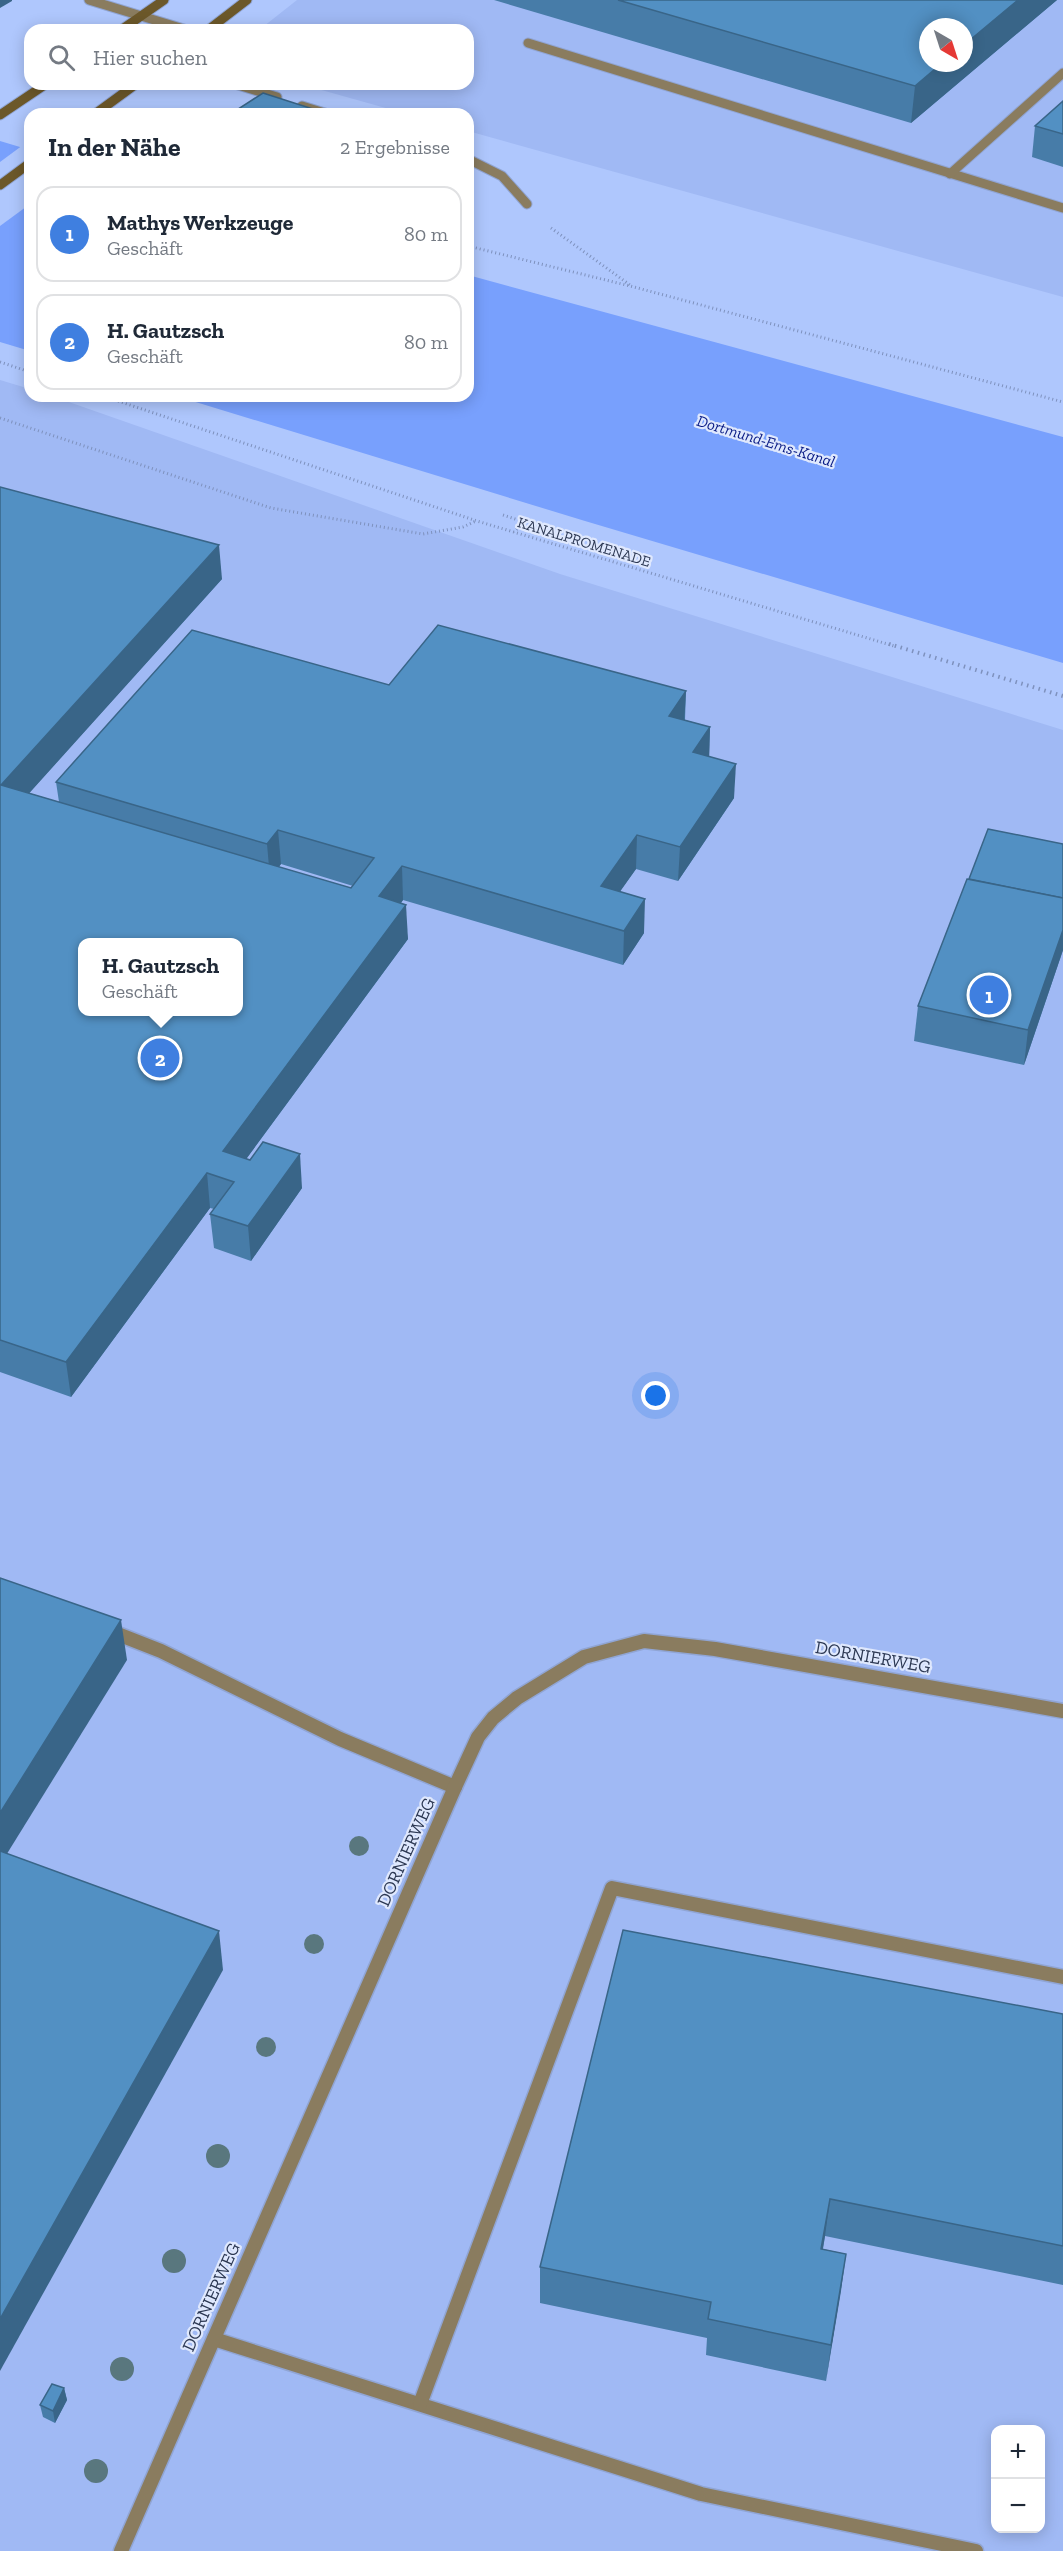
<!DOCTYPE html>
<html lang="de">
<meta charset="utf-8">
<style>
:root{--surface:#fff;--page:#f2f2f3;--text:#1f2937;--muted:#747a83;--line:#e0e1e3;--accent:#b45309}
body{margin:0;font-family:"Zilla Slab",serif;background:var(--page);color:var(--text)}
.controls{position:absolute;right:18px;bottom:18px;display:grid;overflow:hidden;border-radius:12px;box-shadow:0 3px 15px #0003}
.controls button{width:54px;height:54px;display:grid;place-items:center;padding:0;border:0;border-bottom:2px solid var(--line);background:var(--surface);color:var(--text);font:30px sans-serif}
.compass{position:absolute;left:919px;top:18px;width:54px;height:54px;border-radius:50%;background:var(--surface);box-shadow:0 3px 15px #0003;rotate:141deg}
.you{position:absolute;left:656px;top:1396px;width:21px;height:21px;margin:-15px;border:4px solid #fff;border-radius:50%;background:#1a73e8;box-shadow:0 0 0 9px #1a73e833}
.badge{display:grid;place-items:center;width:39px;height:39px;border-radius:50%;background:var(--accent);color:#fff;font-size:20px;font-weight:700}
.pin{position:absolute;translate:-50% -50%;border:3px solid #fff;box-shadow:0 2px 6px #0006}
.popup{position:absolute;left:78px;top:938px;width:165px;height:78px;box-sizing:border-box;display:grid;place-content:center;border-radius:12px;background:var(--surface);filter:drop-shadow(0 2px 4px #0005);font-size:20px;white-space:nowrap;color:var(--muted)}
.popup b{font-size:22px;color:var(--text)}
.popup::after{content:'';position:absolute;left:50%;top:100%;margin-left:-12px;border:12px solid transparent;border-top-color:var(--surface)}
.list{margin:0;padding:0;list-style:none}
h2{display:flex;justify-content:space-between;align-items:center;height:78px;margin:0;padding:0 24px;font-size:26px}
h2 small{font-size:20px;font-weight:400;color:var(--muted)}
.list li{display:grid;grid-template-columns:39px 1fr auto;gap:18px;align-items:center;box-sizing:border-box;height:96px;margin:0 12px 12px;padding:0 12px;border:2px solid var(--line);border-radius:18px}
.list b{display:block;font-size:22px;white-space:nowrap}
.list p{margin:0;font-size:20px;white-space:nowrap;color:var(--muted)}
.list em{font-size:20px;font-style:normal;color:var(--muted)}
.icon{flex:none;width:33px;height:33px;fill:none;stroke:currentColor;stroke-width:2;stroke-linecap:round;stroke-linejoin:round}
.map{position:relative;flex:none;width:1063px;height:2551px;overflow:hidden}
.search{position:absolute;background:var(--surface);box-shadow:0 3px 15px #0003;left:24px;top:24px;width:450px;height:66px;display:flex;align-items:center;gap:15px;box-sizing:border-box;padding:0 21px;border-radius:18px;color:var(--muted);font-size:22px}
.panel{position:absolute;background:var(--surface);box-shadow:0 3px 15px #0003;left:24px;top:108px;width:450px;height:294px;border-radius:18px}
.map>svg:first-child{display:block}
.built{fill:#a0b9f4;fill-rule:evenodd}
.water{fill:#78a0fd}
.pier{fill:#afc7fd}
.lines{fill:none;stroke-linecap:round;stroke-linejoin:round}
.lane-far1-casing{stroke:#90a5d4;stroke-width:11}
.lane-casing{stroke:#90a5d4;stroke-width:17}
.street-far1-casing{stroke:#90a5d4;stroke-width:11}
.street-casing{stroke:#90a5d4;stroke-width:17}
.secondary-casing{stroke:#90a5d4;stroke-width:11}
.path-far1{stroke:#7e91bd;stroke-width:3;stroke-dasharray:1 3;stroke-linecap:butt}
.path{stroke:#7e91bd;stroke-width:4;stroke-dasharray:1.5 4.5;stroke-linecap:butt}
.lane-far1{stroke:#8a7c5f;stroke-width:9}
.lane{stroke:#8a7c5f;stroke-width:14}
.street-far1{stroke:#8a7c5f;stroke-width:9}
.street{stroke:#8a7c5f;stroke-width:14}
.secondary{stroke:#6c582a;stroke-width:9}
.tree{fill:#59777e}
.wall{fill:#477ca8;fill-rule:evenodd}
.shaded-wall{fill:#396588}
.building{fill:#5290c3;stroke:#396588;stroke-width:1.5;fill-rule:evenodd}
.labels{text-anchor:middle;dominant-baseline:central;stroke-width:4.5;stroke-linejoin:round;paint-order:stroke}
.far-street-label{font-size:15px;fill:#2c3853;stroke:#dfe8fd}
.far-water-label{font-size:16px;font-style:italic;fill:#071984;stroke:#dfe8fd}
.street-label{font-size:18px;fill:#2c3853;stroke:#dfe8fd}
</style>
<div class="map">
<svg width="1063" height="2551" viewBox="0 0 1063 2551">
<rect width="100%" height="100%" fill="#afc7fd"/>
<g class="built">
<path d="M 297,0 L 1063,0 L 1063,297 L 468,131 L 468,114 L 407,114 L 300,84 L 468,84 L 468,30 L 259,30 ZM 928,27 L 964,27 L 964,63 L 928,63 Z"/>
<path d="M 0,380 L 30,389 L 30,396 L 50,396 L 66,401 L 560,574 L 1063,730 L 1063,2551 L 0,2551 ZM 82,942 L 238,942 L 238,1012 L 82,1012 ZM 996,2430 L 1040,2430 L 1040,2528 L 996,2528 Z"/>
</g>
<g class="water">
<polygon points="0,141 30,150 30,351 0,342"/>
<polygon points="468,275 1063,437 1063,663 585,521 176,396 468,396"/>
</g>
<polygon class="pier" points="23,145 30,147 30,204 0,226 0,162"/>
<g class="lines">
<g class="lane-far1-casing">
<g id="lane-far1">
<polyline points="528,43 1063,208"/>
<polyline points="235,84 277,97"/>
<polyline points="302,106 328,114"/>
<polyline points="468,159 502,176 527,204"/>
</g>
</g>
<g class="lane-casing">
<g id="lane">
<polyline points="110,1631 161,1651 340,1739 455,1787"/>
<polyline points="214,2339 701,2494 976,2551"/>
<polyline points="420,2404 612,1888 1063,1977"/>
</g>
</g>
<g class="street-far1-casing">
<g id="street-far1">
<polyline points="89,0 187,30"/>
<polyline points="950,174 1063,73"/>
</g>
</g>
<g class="street-casing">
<polyline id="street" points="121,2551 455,1787 478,1737 493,1718 517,1698 584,1657 644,1641 715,1649 1063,1711"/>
</g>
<g class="secondary-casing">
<g id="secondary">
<polyline points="121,30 164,0"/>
<polyline points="208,30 247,0"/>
<polyline points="95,114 136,84"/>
<polyline points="0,115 46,84"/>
<polyline points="0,185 30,163"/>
</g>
</g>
<g class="path-far1">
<polyline points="551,228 630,285"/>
<polyline points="468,246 634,287 1063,402"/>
<polyline points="0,362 30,372"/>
<polyline points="103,396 477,521 894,646"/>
<polyline points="0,418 271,508 423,534 463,527 476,521"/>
<polyline points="503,515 524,522 514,532"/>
</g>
<polyline class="path" points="889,644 1063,696"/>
<use href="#lane-far1" class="lane-far1"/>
<use href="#lane" class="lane"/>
<use href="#street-far1" class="street-far1"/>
<use href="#street" class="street"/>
<use href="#secondary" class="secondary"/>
</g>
<g class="tree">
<circle cx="359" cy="1846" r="10"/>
<circle cx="314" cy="1944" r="10"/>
<circle cx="266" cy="2047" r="10"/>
<circle cx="218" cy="2156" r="12"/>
<circle cx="174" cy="2261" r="12"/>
<circle cx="122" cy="2369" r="12"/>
<circle cx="96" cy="2471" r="12"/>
</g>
<g class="wall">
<polygon points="494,0 1057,0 911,123"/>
<polygon points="1063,101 1063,167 1032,157 1035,126"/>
<path d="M 0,487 L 222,579 L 29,793 L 59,802 L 56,782 L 389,685 L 686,691 L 685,720 L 710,727 L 709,757 L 734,798 L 678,881 L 636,869 L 620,891 L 644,933 L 623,965 L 403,900 L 401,903 L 408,939 L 246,1159 L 302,1188 L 251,1261 L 214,1248 L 210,1214 L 214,1209 L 210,1208 L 71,1397 L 0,1372 ZM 281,864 L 353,886 L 351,888 L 279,867 Z"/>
<polygon points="1063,844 1063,950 1024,1065 914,1041 918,1006 969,879"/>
<polygon points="1063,2014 1063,2285 825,2236 823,2249 846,2254 826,2381 706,2355 707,2338 540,2303 540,2267"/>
<polygon points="64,2388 67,2400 55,2423 43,2417 40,2405"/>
</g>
<g class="shaded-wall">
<polygon points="0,0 12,0 12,1 0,8"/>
<polygon points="1018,0 1057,0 911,123 915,86 942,63 964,63 964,45"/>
<polygon points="219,545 222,579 6,819 1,785"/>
<polygon points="686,691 684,725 669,716"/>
<polygon points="710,727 709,761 693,752"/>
<polygon points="736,764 734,798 678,881 680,847"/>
<polygon points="278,830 281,864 270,878 267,844"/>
<polygon points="637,835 636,869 600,920 601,886"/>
<polygon points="402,866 403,900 380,931 379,896"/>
<polygon points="645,899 644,933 623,965 624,931"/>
<polygon points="406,905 408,939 230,1181 223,1151"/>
<polygon points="1063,930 1063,950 1024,1065 1028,1030"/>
<polygon points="300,1154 302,1188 251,1261 248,1226"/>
<polygon points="207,1173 210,1208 71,1397 66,1362"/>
<polygon points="121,1620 127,1660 0,1865 0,1813"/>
<polygon points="219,1931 223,1970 0,2371 0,2319"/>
<polygon points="830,2199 825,2236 816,2286 821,2249"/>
<polygon points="846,2254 841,2291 826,2381 831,2345"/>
<polygon points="64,2388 67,2400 55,2423 53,2411"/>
</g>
<g class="building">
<polygon points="618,0 1018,0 964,45 964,27 928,27 928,63 942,63 915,86"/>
<polygon points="263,93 316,110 310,114 243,114 235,111"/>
<polygon points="1063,101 1063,134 1035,126"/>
<path d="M 0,487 L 219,545 L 1,785 L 351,888 L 374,858 L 278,830 L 267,844 L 56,782 L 192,630 L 389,685 L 438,625 L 686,691 L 669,716 L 710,727 L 693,752 L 736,764 L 680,847 L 637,835 L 601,886 L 645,899 L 624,931 L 402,866 L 379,896 L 406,905 L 223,1151 L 250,1160 L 263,1142 L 300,1154 L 248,1226 L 210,1214 L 234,1182 L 207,1173 L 66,1362 L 0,1340 ZM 82,942 L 238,942 L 238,1011 L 82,1011 Z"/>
<polygon points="988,829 1063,844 1063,898 969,879"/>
<polygon points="967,879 1063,898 1063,930 1028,1030 918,1006"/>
<polygon points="0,1578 121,1620 0,1813"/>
<polygon points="0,1851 219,1931 0,2319"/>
<polygon points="623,1930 1063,2014 1063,2246 830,2199 821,2249 846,2254 831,2345 708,2319 711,2302 540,2267"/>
<polygon points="52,2384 64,2388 53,2411 40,2405"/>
</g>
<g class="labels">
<g class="far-street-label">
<text transform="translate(584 542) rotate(17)">KANALPROMENADE</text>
</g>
<g class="far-water-label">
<text transform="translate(766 441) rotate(17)">Dortmund-Ems-Kanal</text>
</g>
<g class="street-label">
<text transform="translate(873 1657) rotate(10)">DORNIERWEG</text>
<text transform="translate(406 1852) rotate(-66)">DORNIERWEG</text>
<text transform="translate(211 2297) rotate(-66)">DORNIERWEG</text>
</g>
</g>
</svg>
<div class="controls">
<button>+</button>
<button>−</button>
</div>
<svg class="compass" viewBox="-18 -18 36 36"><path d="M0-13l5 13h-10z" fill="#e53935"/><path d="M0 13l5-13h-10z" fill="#747a83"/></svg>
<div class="you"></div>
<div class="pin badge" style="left:989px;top:995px;background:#3f7fe0">1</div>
<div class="pin badge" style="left:160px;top:1058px;background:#3f7fe0">2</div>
<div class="popup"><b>H. Gautzsch</b>Geschäft</div>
<div class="search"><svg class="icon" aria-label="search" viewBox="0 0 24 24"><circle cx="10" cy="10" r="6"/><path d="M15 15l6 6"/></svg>Hier suchen</div>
<section class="panel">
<h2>In der Nähe<small>2 Ergebnisse</small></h2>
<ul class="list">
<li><span class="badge" style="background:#3f7fe0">1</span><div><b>Mathys Werkzeuge</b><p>Geschäft</p></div><em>80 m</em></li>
<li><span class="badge" style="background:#3f7fe0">2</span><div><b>H. Gautzsch</b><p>Geschäft</p></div><em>80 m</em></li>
</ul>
</section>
</div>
